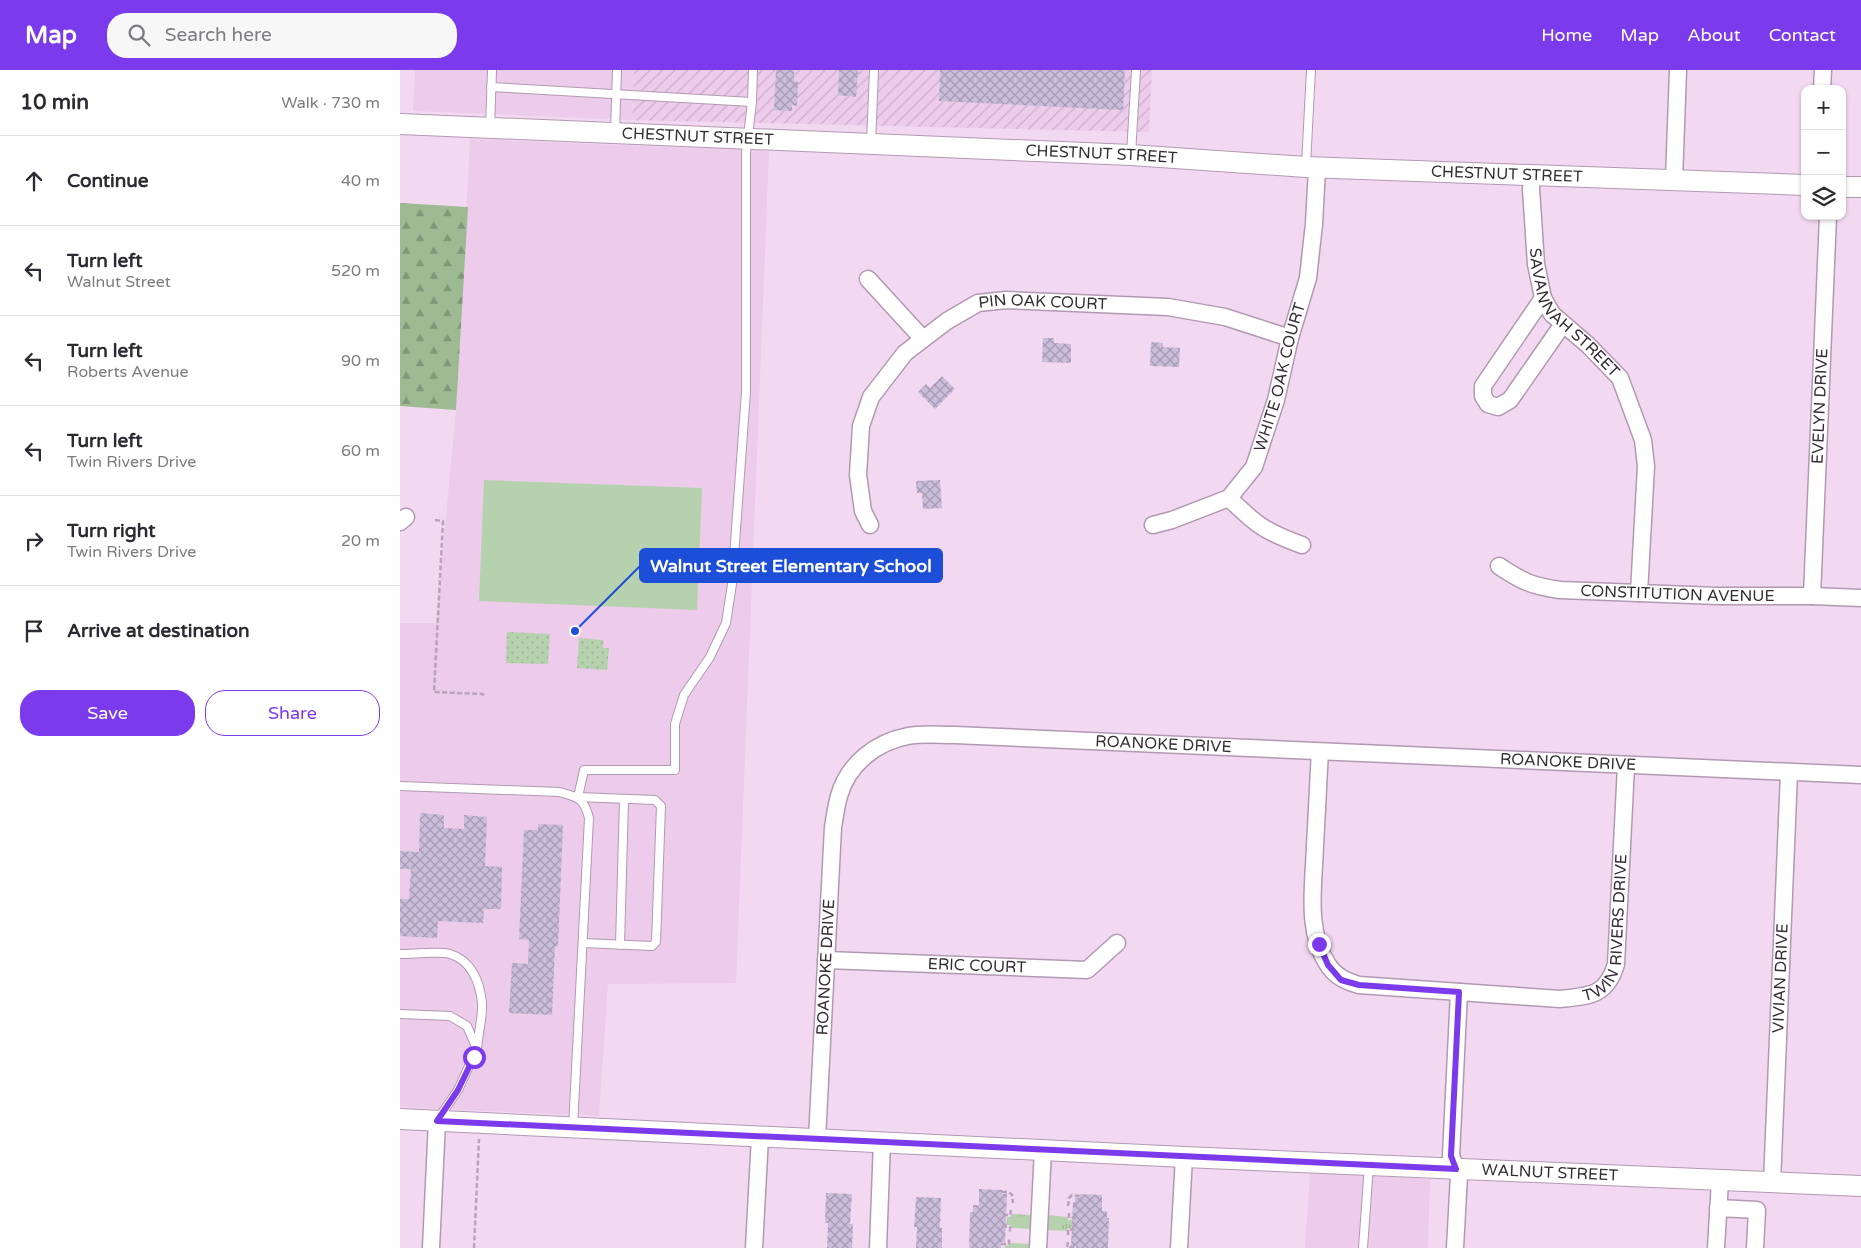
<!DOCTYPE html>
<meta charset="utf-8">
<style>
:root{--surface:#fff;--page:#f7f7f7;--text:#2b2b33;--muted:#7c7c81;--line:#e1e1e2;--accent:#7c3aed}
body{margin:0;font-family:"Varela Round",sans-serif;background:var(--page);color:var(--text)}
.controls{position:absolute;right:15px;top:15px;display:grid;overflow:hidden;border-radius:10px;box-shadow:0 1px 4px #0004}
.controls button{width:45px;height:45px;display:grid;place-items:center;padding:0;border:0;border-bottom:1px solid var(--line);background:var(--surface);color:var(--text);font:25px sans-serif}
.stop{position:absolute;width:15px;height:15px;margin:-11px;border:4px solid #7c3aed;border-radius:50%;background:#fff}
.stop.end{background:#7c3aed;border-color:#fff;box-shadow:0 1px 5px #0008}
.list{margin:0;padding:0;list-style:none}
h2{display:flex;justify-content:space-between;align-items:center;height:65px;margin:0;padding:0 20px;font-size:21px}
h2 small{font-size:16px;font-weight:400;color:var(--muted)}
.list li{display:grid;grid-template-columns:32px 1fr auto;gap:15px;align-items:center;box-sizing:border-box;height:90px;padding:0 20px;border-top:1px solid var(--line)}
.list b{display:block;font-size:19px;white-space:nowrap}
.list p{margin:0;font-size:16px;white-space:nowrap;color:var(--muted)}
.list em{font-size:16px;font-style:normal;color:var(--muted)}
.actions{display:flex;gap:10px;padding:15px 20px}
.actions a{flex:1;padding:11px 0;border:1px solid var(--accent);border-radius:20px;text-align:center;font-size:18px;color:var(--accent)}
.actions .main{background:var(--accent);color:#fff}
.icon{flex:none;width:28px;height:28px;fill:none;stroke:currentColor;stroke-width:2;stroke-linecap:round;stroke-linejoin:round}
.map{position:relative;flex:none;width:1461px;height:1178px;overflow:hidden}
header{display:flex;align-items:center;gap:30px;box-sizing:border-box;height:70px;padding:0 25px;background:var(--accent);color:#fff}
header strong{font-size:24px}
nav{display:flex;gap:28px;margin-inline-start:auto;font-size:18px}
.search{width:350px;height:45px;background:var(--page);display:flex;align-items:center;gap:12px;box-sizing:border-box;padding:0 18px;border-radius:20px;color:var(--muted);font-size:19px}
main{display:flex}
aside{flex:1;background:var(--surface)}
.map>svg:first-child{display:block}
.built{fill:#eccbeb}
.industrial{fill:url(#industrial-furrows)}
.grass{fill:url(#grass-tufts)}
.forest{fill:url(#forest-firs)}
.park{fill:url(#park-dots)}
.pitch{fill:#b6d1ad}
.building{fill:url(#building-cross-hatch)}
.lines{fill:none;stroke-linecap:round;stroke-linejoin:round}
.service-casing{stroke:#b299b2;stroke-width:10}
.minor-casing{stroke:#b299b2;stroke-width:19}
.tertiary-casing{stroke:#b299b2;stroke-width:22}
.path{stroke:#b9a3b8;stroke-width:2.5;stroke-dasharray:5 2.5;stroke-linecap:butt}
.service{stroke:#fff;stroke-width:8}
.minor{stroke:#fff;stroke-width:16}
.tertiary{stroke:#fff;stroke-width:20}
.route{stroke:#7c3aed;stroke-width:6}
.labels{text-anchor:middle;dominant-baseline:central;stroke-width:4;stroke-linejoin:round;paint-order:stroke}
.street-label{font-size:16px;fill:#362c36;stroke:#fff}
.leader{fill:none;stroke:#1d4ed8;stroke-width:2}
.callout-dot{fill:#1d4ed8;stroke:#fff;stroke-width:2}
.callout{fill:#1d4ed8;stroke:#1d4ed8;stroke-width:2}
.callout-label{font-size:18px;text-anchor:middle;font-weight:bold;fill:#fff}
</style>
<header>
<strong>Map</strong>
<div class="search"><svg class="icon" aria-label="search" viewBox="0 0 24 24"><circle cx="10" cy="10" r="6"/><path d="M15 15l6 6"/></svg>Search here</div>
<nav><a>Home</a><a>Map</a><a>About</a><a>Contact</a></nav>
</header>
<main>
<aside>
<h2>10 min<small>Walk · 730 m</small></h2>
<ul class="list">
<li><svg class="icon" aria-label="ahead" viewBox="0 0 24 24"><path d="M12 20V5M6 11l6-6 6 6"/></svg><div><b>Continue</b></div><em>40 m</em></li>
<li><svg class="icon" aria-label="left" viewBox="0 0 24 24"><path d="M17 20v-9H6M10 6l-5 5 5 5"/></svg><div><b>Turn left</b><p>Walnut Street</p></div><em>520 m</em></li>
<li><svg class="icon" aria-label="left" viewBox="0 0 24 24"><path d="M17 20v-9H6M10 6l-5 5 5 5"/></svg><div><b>Turn left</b><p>Roberts Avenue</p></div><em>90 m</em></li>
<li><svg class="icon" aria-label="left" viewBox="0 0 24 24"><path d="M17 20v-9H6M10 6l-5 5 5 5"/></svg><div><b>Turn left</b><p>Twin Rivers Drive</p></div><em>60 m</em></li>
<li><svg class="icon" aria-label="right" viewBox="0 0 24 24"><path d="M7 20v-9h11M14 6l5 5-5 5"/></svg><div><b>Turn right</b><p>Twin Rivers Drive</p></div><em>20 m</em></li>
<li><svg class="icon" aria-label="arrive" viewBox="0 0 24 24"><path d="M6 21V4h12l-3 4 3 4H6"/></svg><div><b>Arrive at destination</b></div></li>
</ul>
<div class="actions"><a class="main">Save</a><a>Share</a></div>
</aside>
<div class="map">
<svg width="1461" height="1178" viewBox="0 0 1461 1178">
<defs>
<pattern id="industrial-furrows" width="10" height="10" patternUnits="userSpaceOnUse" patternTransform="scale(1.25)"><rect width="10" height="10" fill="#eccbeb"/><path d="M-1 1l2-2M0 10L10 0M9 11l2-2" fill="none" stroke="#cbaeca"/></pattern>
<pattern id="grass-tufts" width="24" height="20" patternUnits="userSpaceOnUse" patternTransform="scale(1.25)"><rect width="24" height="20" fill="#b6d1ad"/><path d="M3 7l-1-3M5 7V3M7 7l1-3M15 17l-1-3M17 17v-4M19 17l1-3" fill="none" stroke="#9db495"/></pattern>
<pattern id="forest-firs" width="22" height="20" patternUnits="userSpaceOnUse" patternTransform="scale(1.25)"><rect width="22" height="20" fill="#9dba93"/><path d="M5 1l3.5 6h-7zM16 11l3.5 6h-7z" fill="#819779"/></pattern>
<pattern id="park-dots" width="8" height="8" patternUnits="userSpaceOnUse" patternTransform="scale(1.25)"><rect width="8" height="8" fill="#b6d1ad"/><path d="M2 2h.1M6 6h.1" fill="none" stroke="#9db495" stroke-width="1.8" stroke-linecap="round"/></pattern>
<pattern id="building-cross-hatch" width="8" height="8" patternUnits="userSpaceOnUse" patternTransform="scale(1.25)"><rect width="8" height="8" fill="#cabddc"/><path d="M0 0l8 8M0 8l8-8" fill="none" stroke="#a59ab3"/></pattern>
</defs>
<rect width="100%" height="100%" fill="#f3d8f2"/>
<g class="built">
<polygon points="15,0 234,0 232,50 13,41"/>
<polygon points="70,69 369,81 336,913 208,914 199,1046 0,1037 0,553 36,553 56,340"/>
<polygon points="910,1103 1030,1109 1028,1178 905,1178"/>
</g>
<polygon class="industrial" points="234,0 752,0 749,62 232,50"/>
<g class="grass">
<polygon points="611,1144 632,1145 632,1159 611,1158 611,1155 606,1155 607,1147 611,1147"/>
<polygon points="647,1145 668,1147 668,1150 673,1150 672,1158 668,1158 667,1161 647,1160"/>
<polygon points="610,1173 631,1174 631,1178 605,1178 605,1175 610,1176"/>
</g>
<polygon class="forest" points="0,133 68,137 56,340 0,336"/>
<g class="park">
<polygon points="107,562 150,564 148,594 106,593"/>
<polygon points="179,568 203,570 203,578 209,578 207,600 177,598"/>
</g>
<polygon class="pitch" points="84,410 302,418 297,540 79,531"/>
<g class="building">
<polygon points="376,0 394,0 394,11 398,12 397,36 392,35 392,41 374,40"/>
<polygon points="439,0 458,0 456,27 438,25"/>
<polygon points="540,0 725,0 723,40 539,31"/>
<polygon points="643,268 654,268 654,273 671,274 671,293 642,292"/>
<polygon points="751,272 763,273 763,277 780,278 779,297 750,296"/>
<polygon points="542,306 555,319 535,339 518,322 526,314 530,318"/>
<polygon points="540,410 542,438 523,439 522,423 517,423 516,411"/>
<polygon points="20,743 44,745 44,758 64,759 64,745 87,747 85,796 102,797 101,839 84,839 83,853 38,851 37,868 0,866 0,829 9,829 11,799 0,799 0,781 19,782"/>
<polygon points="138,754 163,755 158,876 155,876 152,945 109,943 112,893 128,894 129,870 119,869 124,760 138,760"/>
<polygon points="579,1119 602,1120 602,1124 607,1124 605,1172 601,1172 601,1178 569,1178 570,1142 573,1142 573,1135 579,1135"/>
<polygon points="426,1123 452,1124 450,1154 453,1154 452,1178 427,1178 428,1153 425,1153"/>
<polygon points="679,1124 702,1125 702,1141 707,1141 707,1148 709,1148 708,1178 676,1178 676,1176 671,1176 673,1132 675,1132 675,1127 679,1128"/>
<polygon points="516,1127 541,1128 540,1158 542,1158 542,1178 516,1178 517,1157 514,1157"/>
</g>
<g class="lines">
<g class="service-casing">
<g id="service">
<polyline points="91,17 352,32"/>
<polyline points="90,58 92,0"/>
<polyline points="215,62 217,0"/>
<polyline points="471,74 474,0"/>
<polyline points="731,85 736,0"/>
<polyline points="906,95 911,0"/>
<path d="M 0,716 L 159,722 C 178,727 184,728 189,748 L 173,1057"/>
<polyline points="183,873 252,876 256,872 261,736 255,730 178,727 184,700 275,700 275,654 284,625 310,587 326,553 332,514 346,322 346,83 352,32 353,0"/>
<polyline points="220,875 224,729"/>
<path d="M 0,884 C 13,884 39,881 50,884 C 71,890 80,912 82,933 C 83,947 78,964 77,979 L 67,956 L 50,946 L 0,944"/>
<polyline points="38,1049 58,1020 77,979"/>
<polyline points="963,1178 969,1095"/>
</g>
</g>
<g class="minor-casing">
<g id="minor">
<polyline points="1422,19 1423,0"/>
<path id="s1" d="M 1132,105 L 1131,119 L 1136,194 L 1143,228 L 1152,244 L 1188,275 L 1220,308 L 1243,370 L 1246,396 L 1239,523"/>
<polyline points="1274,110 1278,0"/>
<polyline points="468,209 523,269"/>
<polyline points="1143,228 1083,316 1083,326 1088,334 1098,337 1110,330 1163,254"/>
<path d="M 829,428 C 856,455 866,462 902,475"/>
<polyline points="0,452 6,447"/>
<path id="s2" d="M 470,455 L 463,441 L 458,405 L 461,356 L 471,327 L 505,283 L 547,251 L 578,233 L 606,230 L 768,237 L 825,247 L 890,268"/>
<path id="s3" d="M 753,455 L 772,450 L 829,428 L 854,397 L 876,330 L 890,268 L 908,208 L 914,154 L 917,98"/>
<path id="s4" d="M 1099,496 C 1123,512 1132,516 1160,520 L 1318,526 L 1412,526 L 1461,528"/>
<path id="s5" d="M 1412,526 L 1428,146"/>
<path id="s6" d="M 920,682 C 918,713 917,744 915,775 C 914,814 905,860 928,895 C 936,907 946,911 959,915 L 1160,929 C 1189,926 1207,926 1216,894 L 1226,696"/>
<path id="s7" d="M 426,890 L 687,900 L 717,873"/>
<path id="s8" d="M 417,1069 L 433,757 C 435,747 436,736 439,726 C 448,694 476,672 508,666 C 523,663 540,665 555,665 L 1461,705"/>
<path id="s9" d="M 1372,1113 L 1389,703"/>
<polyline points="1318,1138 1357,1140 1355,1178"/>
<polyline points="31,1178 37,1051"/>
<polyline points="354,1178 360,1067"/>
<polyline points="478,1178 482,1071"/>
<polyline points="638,1178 643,1080"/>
<polyline points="779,1178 784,1087"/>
<polyline points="1055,1178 1059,1105 1051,1086 1059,922"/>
<polyline points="1316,1178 1320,1111"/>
</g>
</g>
<g class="tertiary-casing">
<g id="tertiary">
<path id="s10" d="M 0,54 L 731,85 L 906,97 L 1405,115"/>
<polyline points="1442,117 1461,117"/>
<path id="s11" d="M 0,1049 L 784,1087 L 1461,1116"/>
</g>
</g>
<g class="path">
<polyline points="35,450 43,451 34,622 83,624 83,627"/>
<polyline points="602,1122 609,1122 612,1125 613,1133"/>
<polyline points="668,1136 669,1128 672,1125 679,1126"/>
<polyline points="669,1143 669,1148 676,1148"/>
<polyline points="603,1145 610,1145 611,1140"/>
<polyline points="602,1156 610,1157 610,1162"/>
<polyline points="668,1165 668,1159 677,1160"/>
<polyline points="668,1172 667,1177 676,1177"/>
<polyline points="601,1174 609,1174 609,1169"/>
<polyline points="74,1178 79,1069"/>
</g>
<use href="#service" class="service"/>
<use href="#minor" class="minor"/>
<use href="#tertiary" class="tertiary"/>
</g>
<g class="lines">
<polyline class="route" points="74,987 58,1020 37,1051 1056,1099 1051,1086 1059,922 959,915 941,910 928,895 919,874"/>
</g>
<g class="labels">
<g class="street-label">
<text stroke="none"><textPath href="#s10" startOffset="298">CHESTNUT STREET</textPath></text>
<text stroke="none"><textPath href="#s10" startOffset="702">CHESTNUT STREET</textPath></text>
<text stroke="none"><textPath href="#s10" startOffset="1108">CHESTNUT STREET</textPath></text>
<text stroke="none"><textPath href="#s2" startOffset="341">PIN OAK COURT</textPath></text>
<text stroke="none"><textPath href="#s1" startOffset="152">SAVANNAH STREET</textPath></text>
<text stroke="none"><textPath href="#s3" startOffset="214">WHITE OAK COURT</textPath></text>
<text stroke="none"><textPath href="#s5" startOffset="190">EVELYN DRIVE</textPath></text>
<text stroke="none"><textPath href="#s4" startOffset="184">CONSTITUTION AVENUE</textPath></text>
<text stroke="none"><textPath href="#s8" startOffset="696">ROANOKE DRIVE</textPath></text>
<text stroke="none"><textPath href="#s8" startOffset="1101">ROANOKE DRIVE</textPath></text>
<text stroke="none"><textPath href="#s6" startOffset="558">TWIN RIVERS DRIVE</textPath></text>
<text stroke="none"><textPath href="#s7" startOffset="151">ERIC COURT</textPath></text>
<text stroke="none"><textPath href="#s8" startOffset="172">ROANOKE DRIVE</textPath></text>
<text stroke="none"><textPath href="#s9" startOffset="205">VIVIAN DRIVE</textPath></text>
<text stroke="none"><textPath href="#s11" startOffset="1151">WALNUT STREET</textPath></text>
</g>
</g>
<path class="leader" d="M175 561L240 496"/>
<circle class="callout-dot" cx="175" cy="561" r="5"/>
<rect class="callout" x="240" y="479" width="302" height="33" rx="5"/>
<g class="callout-label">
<text x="391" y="502">Walnut Street Elementary School</text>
</g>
</svg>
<div class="controls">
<button>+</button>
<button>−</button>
<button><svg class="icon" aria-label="layers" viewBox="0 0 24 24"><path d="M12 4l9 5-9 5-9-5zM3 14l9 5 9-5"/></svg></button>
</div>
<div class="stop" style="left:74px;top:987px"></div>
<div class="stop end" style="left:919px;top:874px"></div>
</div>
</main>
